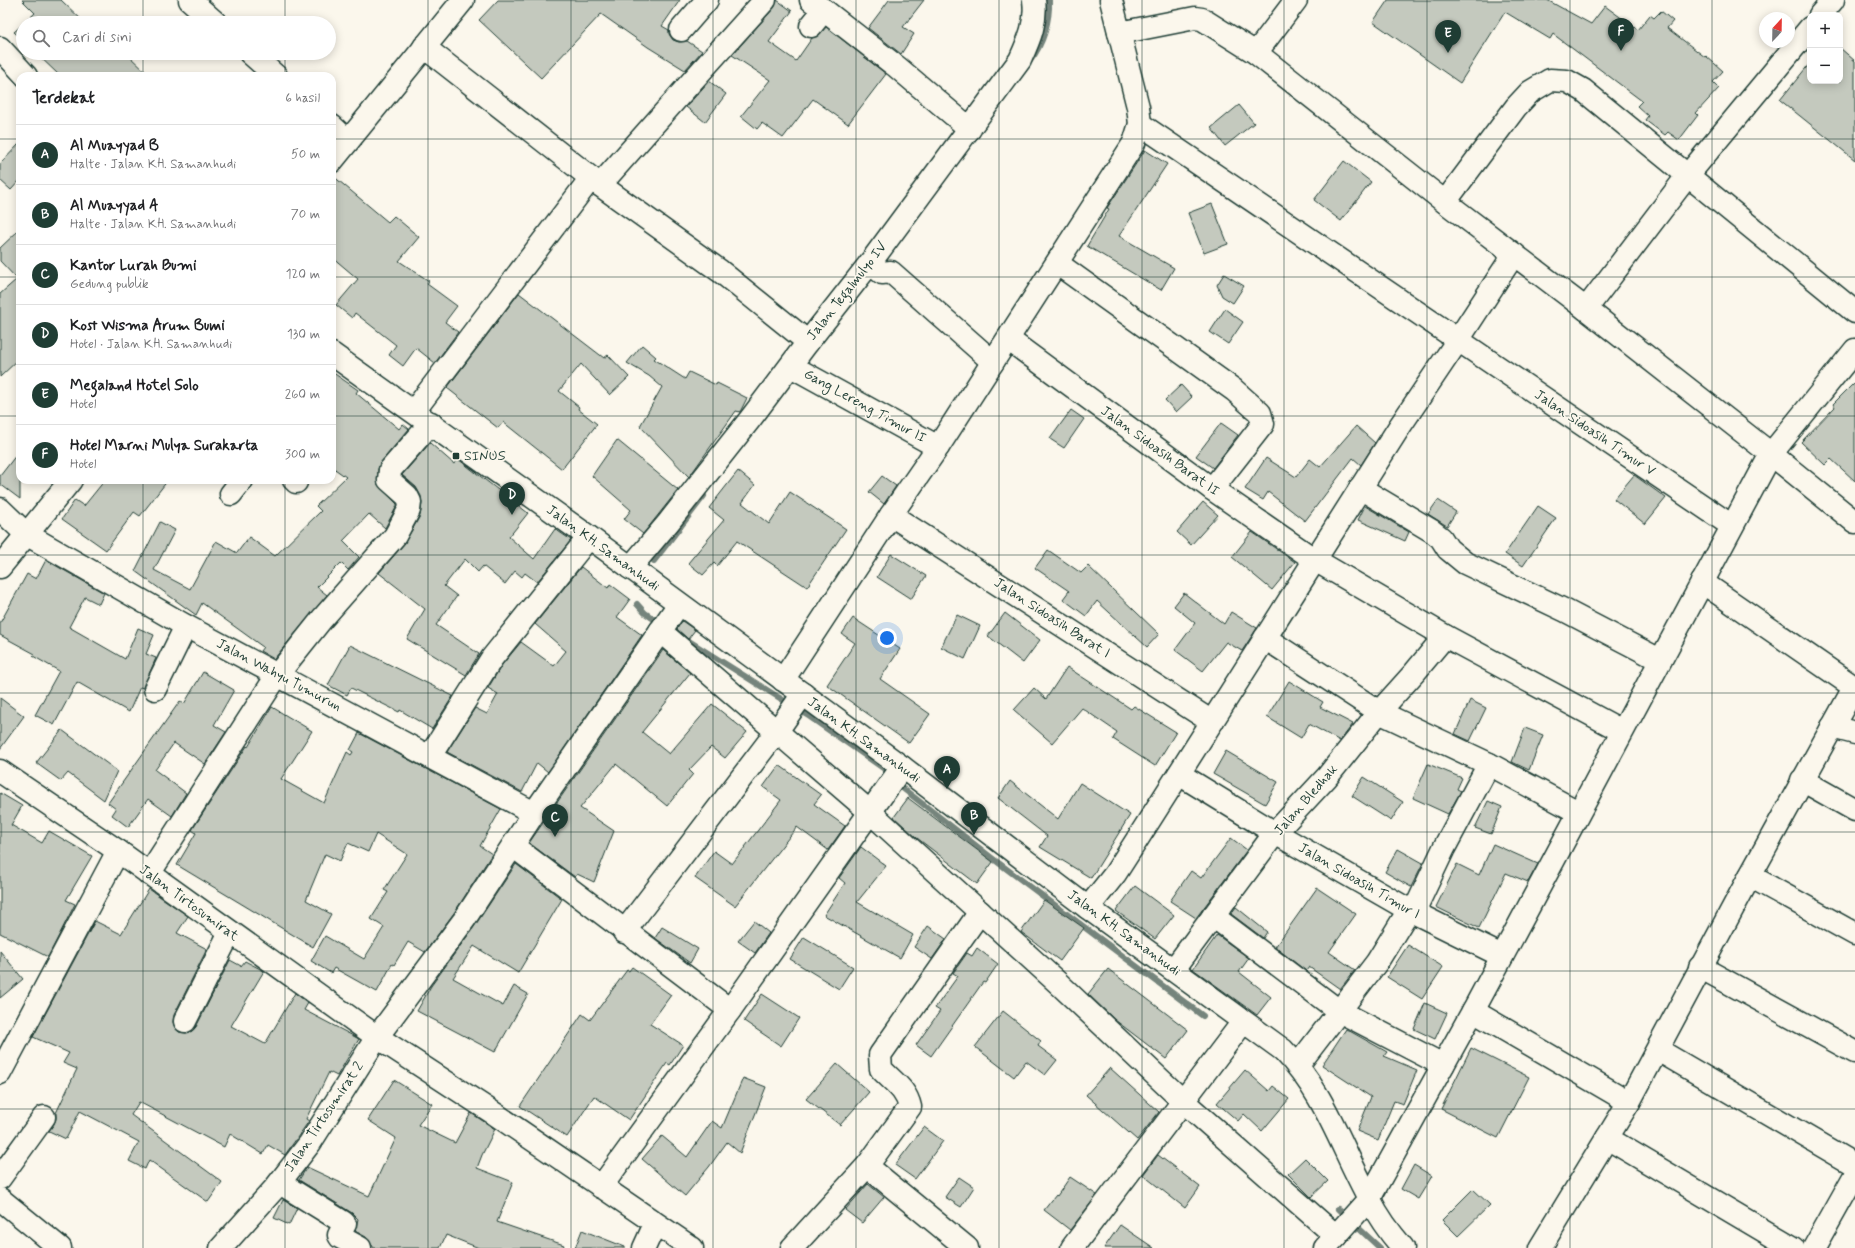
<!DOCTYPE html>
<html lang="id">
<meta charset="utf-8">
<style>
:root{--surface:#fff;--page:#f2f2f2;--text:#202124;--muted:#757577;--line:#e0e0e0;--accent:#1f3d34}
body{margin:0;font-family:Mynerve,sans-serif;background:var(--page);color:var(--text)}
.controls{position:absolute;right:12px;top:12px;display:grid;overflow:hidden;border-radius:8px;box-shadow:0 2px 10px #0003}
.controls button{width:36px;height:36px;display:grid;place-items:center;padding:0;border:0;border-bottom:1px solid var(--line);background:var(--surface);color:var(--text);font:20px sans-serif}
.compass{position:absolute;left:1759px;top:12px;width:36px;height:36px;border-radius:50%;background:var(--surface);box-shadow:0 2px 10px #0003;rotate:22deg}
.you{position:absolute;left:887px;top:638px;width:14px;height:14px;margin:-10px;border:3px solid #fff;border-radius:50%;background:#1a73e8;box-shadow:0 0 0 6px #1a73e833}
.badge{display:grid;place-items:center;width:26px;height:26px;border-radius:50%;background:var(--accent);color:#fff;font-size:13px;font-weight:700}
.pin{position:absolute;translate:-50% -33px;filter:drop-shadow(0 1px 2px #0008)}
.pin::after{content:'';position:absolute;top:21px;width:14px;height:12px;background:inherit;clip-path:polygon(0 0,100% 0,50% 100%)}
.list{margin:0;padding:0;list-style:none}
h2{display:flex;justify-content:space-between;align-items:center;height:52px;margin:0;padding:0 16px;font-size:17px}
h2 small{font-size:13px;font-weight:400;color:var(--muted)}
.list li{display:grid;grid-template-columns:26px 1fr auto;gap:12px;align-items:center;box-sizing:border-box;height:60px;padding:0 16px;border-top:1px solid var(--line)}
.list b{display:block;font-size:15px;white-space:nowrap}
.list p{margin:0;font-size:13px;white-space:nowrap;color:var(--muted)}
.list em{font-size:13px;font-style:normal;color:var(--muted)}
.icon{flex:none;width:22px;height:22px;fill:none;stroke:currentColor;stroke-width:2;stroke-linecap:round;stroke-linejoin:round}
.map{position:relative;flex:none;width:1855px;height:1248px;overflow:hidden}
.search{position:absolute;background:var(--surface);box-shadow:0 2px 10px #0003;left:16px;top:16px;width:320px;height:44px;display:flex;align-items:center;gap:10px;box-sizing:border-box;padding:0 14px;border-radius:22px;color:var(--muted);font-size:15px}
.panel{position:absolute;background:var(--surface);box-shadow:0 2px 10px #0003;left:16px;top:72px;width:320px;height:412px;border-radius:12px}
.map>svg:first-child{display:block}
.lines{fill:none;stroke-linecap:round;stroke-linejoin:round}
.stream{stroke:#74847b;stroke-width:6}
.building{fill:#c4c9be;stroke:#1f3d34}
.minor-casing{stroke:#1f3d34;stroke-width:25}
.major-casing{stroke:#1f3d34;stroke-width:25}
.minor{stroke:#fbf7ec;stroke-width:22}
.major{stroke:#fbf7ec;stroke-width:22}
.grid{fill:none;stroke:#1f3d34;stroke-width:1;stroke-opacity:0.55}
.poi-dot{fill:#1f3d34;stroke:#fbf7ec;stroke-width:1.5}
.labels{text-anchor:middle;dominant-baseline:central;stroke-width:3.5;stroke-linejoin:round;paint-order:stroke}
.street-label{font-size:14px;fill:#1f3d34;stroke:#fbf7ec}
.poi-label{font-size:14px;fill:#1f3d34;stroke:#fbf7ec;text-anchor:start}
</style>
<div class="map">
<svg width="1855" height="1248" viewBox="0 0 1855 1248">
<rect width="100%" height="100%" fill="#fbf7ec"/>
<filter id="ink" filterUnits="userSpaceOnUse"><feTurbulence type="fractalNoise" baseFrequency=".025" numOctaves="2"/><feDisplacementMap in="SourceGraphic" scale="8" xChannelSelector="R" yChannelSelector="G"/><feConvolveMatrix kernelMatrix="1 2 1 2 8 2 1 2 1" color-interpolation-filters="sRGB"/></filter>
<g filter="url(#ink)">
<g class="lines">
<g class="stream">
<path d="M 1030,61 C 1043,44 1050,21 1049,0"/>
<polyline points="654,561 704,496"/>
<polyline points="637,604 645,613 661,624"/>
<polyline points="681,636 810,717 883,768 901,787 992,858 1203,1016"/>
<polyline points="1338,1209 1380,1248"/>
</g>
</g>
<g class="building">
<polygon points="22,0 61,0 85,23 24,23 35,13"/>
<polygon points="498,0 680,0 662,26 669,30 669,34 673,40 679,42 687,41 702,51 685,70 648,47 601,14 541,78 479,20"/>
<polygon points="777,0 792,11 769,42 796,61 812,38 820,34 826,27 886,74 848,124 813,99 783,138 762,123 757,129 741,116 770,80 732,55 774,8"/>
<polygon points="889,0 924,0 903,27 914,34 901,54 868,28"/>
<polygon points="1388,0 1547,0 1591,24 1605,6 1638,30 1650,15 1654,18 1661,11 1673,21 1667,28 1705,57 1706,56 1723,71 1713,82 1719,88 1696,113 1698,115 1679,140 1668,132 1665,135 1645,120 1648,116 1637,106 1642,101 1553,34 1550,39 1505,12 1460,83 1373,22"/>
<polygon points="23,24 23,40 14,32"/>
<polygon points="1840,48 1855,61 1855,160 1780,100 1810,63 1810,81 1840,81"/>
<polygon points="36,53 126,53 150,76 60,76"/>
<polygon points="709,81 726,94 705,122 686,107"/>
<polygon points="1239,105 1254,123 1225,146 1211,128"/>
<polygon points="20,143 20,180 11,190 0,180 0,164"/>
<polygon points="1145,150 1167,164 1119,236 1174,268 1161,290 1087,246 1109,209 1107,208"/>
<polygon points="1344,161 1371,182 1341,221 1314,200"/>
<polygon points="332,175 388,222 394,216 419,237 399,261 429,281 427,284 457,306 445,322 458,332 435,363 416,348 403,366 389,355 396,345 355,313 352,318 336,305 358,279 332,257"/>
<polygon points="1212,204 1228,244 1204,253 1188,213"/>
<polygon points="20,229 20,358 0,377 0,294 17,279 0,261 0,248"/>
<polygon points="1224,274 1244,286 1233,303 1222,296 1217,285"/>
<polygon points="519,293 604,358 608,355 629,377 610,395 581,364 559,391 579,407 578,409 597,424 562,469 503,422 498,428 447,388"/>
<polygon points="1225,309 1243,322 1228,344 1210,332"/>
<polygon points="642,345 656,357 654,359 685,379 689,372 716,385 717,383 747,398 740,412 736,411 689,477 640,426 662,387 649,376 627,363"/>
<polygon points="332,372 358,390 356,393 399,429 403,424 409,429 381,462 378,469 378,485 397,504 397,506 385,528 369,514 343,541 359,557 348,570 341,563 317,587 327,595 274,659 260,651 263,647 202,603 196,615 135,571 160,522 175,530 154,570 190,589 216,541 237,553 249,537 275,556 321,511 316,506 346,477 332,467"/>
<polygon points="1855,382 1855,481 1831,459 1825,465 1801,442 1835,407 1833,404"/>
<polygon points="1181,385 1192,397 1176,412 1165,400"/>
<polygon points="1071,410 1084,419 1064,448 1050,439"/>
<polygon points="1221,423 1238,435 1213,468 1196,456"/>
<polygon points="1356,426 1375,443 1361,465 1353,458 1305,521 1268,492 1263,500 1245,489 1266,458 1296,477 1310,459 1320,467"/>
<polygon points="617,440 678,490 643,534 624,519 631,510 592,476"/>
<polygon points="430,443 454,464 458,459 528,513 509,537 534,559 555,529 571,540 537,582 525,573 522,577 515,571 505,584 483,566 478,572 465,559 444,586 457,596 436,625 479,654 466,675 407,639 425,609 379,573 404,544 420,516 422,504 421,496 416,487 402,475"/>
<polygon points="20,450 20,499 0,484 0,476"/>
<polygon points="738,471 755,485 742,503 769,524 790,492 846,529 807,587 737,541 717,566 714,563 703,575 688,563 724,520 709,508"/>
<polygon points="1634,475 1666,498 1645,524 1614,499"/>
<polygon points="882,476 896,486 884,504 869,492"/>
<polygon points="105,480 168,480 140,516 134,512 106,550 62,519 75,500 84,506"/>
<polygon points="1438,500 1456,512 1447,526 1428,514"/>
<polygon points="1203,502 1218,515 1191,545 1177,532"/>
<polygon points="1365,506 1409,532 1405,541 1358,520"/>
<polygon points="1538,506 1556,518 1523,566 1505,554"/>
<polygon points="1252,532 1295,562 1272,590 1232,557"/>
<polygon points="1048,550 1081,573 1088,566 1159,634 1147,647 1097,601 1086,616 1063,599 1069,591 1035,568"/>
<polygon points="891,554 926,576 911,599 877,577"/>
<polygon points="46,560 104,593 99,604 85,597 69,627 125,659 138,628 154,635 146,654 156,658 143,688 140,687 129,712 77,682 54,725 35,715 59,671 33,656 35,654 0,635 0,623 27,574 36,579"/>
<polygon points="581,567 608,588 610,584 630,599 617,617 642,635 548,772 537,763 522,792 447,752 475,708 487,714 498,694 488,688 502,665 521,642 554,666 566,651 535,624"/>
<polygon points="1184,593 1224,624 1231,612 1257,628 1242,651 1226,642 1203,671 1175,650 1195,623 1174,606"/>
<polygon points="1005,613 1040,640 1023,663 988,636"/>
<polygon points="957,615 980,626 965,659 941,647"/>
<polygon points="853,618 900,649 880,679 930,714 909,743 827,685 855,643 842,634"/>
<polygon points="682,621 695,630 688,639 677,629"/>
<polygon points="350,645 453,696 432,729 400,710 399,712 351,688 347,695 328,685"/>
<polygon points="663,650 690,673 642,732 669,754 712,704 747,732 725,758 711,747 689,770 693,774 667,806 616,764 580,808 614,831 594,882 577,874 575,877 529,843"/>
<polygon points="1067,667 1131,709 1134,706 1176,732 1155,766 1113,739 1117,732 1082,708 1052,743 1014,710 1034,688 1046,699"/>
<polygon points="203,672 234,690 214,725 226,732 205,764 174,743 155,770 186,793 172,816 148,799 128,827 112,815 116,809 108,803 180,701 184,704"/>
<polygon points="1289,681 1323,702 1320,707 1353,724 1340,741 1309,724 1301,738 1267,717"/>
<polygon points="0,698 24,716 0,749"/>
<polygon points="1470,700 1486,708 1470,741 1455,734"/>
<polygon points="272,707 312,731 281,779 324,803 347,752 351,755 353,752 350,750 359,733 501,809 480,846 492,854 454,913 425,952 408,942 394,965 392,964 377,992 334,968 331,973 311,961 325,936 364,959 384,927 371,919 388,892 384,890 407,854 376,834 368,852 348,843 340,861 325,854 306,900 331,914 313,947 177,865 196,833 192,830 247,746 248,747"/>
<polygon points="1525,728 1543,735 1529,770 1512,762"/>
<polygon points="62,730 117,771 104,800 68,773 61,781 36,763"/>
<polygon points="1226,751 1278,782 1265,804 1213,774"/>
<polygon points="1428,764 1462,778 1457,789 1461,791 1448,814 1413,798"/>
<polygon points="779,765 821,795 814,804 845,826 828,850 797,827 735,906 695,878 714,851 732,864 781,800 763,787"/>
<polygon points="1364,777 1403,802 1391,821 1352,796"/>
<polygon points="1010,781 1058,819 1080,783 1130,815 1091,878 1040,847 1047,836 998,798"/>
<polygon points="0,793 22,806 11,825 42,843 49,831 92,856 66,900 75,904 48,957 0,933"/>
<polygon points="908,798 993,862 977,884 917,838 894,817"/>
<polygon points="1488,801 1502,807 1491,834 1475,828"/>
<polygon points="1231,838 1247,850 1196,918 1170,901 1191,871 1201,878"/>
<polygon points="1493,844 1538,864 1528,882 1506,873 1479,928 1436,907 1457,864 1479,875"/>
<polygon points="861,847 886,866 857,902 913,935 900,958 824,915 845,883 839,878"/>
<polygon points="1398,849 1423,863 1411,887 1385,872"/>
<polygon points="516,864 562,899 518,973 474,946 453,978 503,1006 514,986 528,994 495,1052 417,1011 431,986 474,927"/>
<polygon points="1135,886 1174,915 1155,939 1116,911"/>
<polygon points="1317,888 1356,914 1329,952 1355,970 1340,989 1309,967 1306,971 1275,947"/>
<polygon points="149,889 188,916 177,933 207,949 174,1015 173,1022 175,1028 179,1032 186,1033 192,1031 196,1027 230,960 241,966 245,961 264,971 231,1026 265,1044 295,993 308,1003 304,1010 359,1039 337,1076 329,1072 306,1119 309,1121 285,1155 268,1145 263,1154 230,1134 224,1147 139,1102 131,1115 222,1182 208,1202 149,1160 145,1169 129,1161 139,1142 80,1111 66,1139 49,1131 54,1124 56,1119 56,1113 77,1069 63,1063 69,1053 33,1037 95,921 121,934"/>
<polygon points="1044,900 1084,928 1060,961 1021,932"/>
<polygon points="1236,907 1267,932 1263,938 1231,914"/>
<polygon points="754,921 769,933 755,953 738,941"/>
<polygon points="928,926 946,939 932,959 914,947"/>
<polygon points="662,927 698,949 690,963 655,938"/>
<polygon points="1217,935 1249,958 1239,972 1271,997 1257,1015 1193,969"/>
<polygon points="804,937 853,967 839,989 790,959"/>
<polygon points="1408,945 1443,967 1422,999 1387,977"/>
<polygon points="977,948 998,964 985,983 983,982 931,1056 916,1045 940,1011 935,1008 958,976 953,973 967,953 972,956"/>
<polygon points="0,951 23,979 0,998"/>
<polygon points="632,967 671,995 650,1024 683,1045 670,1065 667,1063 629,1120 594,1096 567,1137 520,1106 582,1014 590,1020 627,970 629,971"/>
<polygon points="1108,969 1188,1030 1166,1059 1115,1020 1088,994"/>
<polygon points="762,994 799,1018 781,1046 744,1021"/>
<polygon points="1425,1003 1447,1013 1435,1039 1414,1029"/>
<polygon points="1003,1011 1041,1041 1038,1046 1057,1060 1045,1075 1026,1061 1014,1077 975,1047"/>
<polygon points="1346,1029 1387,1052 1384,1056 1417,1070 1403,1104 1394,1101 1378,1140 1357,1131 1371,1097 1322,1065"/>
<polygon points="1471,1048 1529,1077 1498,1138 1441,1109"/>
<polygon points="837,1064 869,1092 840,1125 806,1099"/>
<polygon points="1110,1068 1159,1112 1137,1140 1086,1095"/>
<polygon points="1245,1070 1269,1091 1273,1086 1289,1099 1262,1131 1244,1114 1238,1121 1217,1103"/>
<polygon points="743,1078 766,1087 740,1153 727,1142 709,1167 685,1196 642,1159 662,1136 687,1157 712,1121 722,1128"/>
<polygon points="394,1080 432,1104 418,1125 455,1143 471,1113 495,1129 482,1155 477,1168 513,1182 497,1222 564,1245 563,1248 479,1248 446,1235 440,1248 374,1248 366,1237 355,1231 358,1219 352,1213 299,1180 307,1167 369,1196 396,1138 368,1120"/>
<polygon points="924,1127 943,1141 915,1179 895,1165"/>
<polygon points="1158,1155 1200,1187 1185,1208 1143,1175"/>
<polygon points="1305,1158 1328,1181 1311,1197 1288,1174"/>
<polygon points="1414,1165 1432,1176 1418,1199 1401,1189"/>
<polygon points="959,1177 974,1187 961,1207 945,1197"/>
<polygon points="1070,1177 1097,1195 1070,1230 1044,1210 1056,1195 1057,1196"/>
<polygon points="868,1184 884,1197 862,1223 845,1210"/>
<polygon points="1473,1189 1490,1205 1458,1236 1442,1220"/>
<polygon points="283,1200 297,1208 289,1225 274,1218"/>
<polygon points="1120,1225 1154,1248 1104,1248"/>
<polygon points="582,1230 625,1247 625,1248 575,1248"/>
</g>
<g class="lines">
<g class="minor-casing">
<g id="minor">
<polyline points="190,0 216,23"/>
<polyline points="811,0 897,67 970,129"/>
<polyline points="1820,15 1833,0"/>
<polyline points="811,26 824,10"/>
<polyline points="681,30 707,0"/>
<polyline points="1119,33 1195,18 1202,19 1256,53 1445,202 1586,309 1771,454 1855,522"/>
<polyline points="424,47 600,185 720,271 808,342"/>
<polyline points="250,53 276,76"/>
<polyline points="1256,53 1296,0"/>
<polyline points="1140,124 1732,526"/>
<polyline points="332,126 348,141"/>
<polyline points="332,161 463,0"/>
<polyline points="600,185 694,79 765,0"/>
<polyline points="1445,202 1516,107 1530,92 1550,80 1567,81 1583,90 1855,312"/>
<polyline points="870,263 882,273 891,272 993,362"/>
<polyline points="1058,264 1234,390 1260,413 1263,424 1212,489"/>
<polyline points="1586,309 1688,175 1810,28"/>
<polyline points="1008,339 1212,489 1315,560 1445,636 1622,731"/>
<polyline points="791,366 938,447"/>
<polyline points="414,411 591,178"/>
<polyline points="294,480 296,482"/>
<polyline points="1360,488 1432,531 1441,538 1448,549 1465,563 1564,610 1660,660"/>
<polyline points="231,494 242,480"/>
<polyline points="0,509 26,534 186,626 534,813"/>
<polyline points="891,515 1212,722"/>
<polyline points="0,567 71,480"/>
<path d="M 630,568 L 668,523 L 751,418 L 808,342 L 870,263 L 1020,60 C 1029,40 1037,23 1034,0"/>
<polyline points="1702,582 1854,687"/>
<polyline points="660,631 870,812 1057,982 1184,1102 1336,1236"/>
<polyline points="1265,638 1379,712 1489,764 1578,812"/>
<polyline points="783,680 891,515 938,447 1134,143 1140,124 1138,107 1111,0"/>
<polyline points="155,689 186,626"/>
<polyline points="1832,727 1855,733"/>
<polyline points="430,756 492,658 589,537"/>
<polyline points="0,771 118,851 377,1037 495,1114 692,1248"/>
<polyline points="1179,774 1275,833 1409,910 1502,956"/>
<polyline points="1802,780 1855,810"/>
<polyline points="513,846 730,1010"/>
<polyline points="149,874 278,674 322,619 395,536 409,510 410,502 407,496 389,480 390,470 431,423"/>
<polyline points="1750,876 1855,934"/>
<polyline points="1088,908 1115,874 1133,846 1400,426 1458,340 1514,254"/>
<polyline points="1213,916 1339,1011 1443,1065"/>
<polyline points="624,932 777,731 803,694"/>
<polyline points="1700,967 1855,1052"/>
<polyline points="1174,969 1275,833 1327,777 1379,712 1415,672 1445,636"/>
<polyline points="1473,1011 1629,1102"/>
<polyline points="185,1021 230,932"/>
<polyline points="1658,1050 1855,1165"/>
<polyline points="1298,1065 1377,962 1409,910 1418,903 1444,848 1489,764"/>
<polyline points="0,1073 118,851"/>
<polyline points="1607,1138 1793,1248"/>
<polyline points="867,1166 967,1248"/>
<polyline points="0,1178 44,1117"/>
<polyline points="280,1183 343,1222 345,1224 339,1235 340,1237 360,1248"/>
<polyline points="601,1187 730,1010 902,767"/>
<polyline points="0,1199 60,1248"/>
<polyline points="221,1248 276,1187 310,1143 377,1037 464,920 534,813 679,604"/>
<polyline points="644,1248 655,1224"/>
<path d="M 792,1248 L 867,1166 L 910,1107 C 906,1089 893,1082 881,1069 L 880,1055 L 980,912"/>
<polyline points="1072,1248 1243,1022"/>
<polyline points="1325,1248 1369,1199 1473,1011 1771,454 1855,350"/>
<polyline points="1540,1248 1629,1102 1750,876 1855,686"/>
<polyline points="1814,1248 1855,1175"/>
</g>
</g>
<g class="major-casing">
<g id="major">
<polyline points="0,48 26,76"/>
<path d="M 332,354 L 589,537 L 902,767 L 1088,908 L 1283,1050 C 1325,1092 1342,1150 1370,1200 C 1379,1218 1390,1233 1403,1248"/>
</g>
</g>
<use href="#minor" class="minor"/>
<use href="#major" class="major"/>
</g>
</g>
<path class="grid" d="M 143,0 L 143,23M 285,0 L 285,23M 428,0 L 428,1248M 571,0 L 571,1248M 713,0 L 713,1248M 856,0 L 856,1248M 999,0 L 999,1248M 1142,0 L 1142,1248M 1284,0 L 1284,1248M 1427,0 L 1427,1248M 1570,0 L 1570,1248M 1712,0 L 1712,1248M 143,53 L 143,76M 285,53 L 285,76M 0,139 L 20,139M 332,139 L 1855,139M 0,277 L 20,277M 332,277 L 1855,277M 0,416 L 20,416M 332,416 L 1855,416M 143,480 L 143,1248M 285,480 L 285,1248M 0,555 L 1855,555M 0,693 L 1855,693M 0,832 L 1855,832M 0,971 L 1855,971M 0,1109 L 1855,1109"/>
<rect class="poi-dot" x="452" y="452" width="8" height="8" rx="2"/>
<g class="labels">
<g class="street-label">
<text transform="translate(847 291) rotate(-52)">Jalan Tegalmulyo IV</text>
<text transform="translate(865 406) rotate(29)">Gang Lereng Timur II</text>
<text transform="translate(1595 433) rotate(34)">Jalan Sidoasih Timur V</text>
<text transform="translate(1160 451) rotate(36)">Jalan Sidoasih Barat II</text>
<text transform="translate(603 548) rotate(36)">Jalan KH. Samanhudi</text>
<text transform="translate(1052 618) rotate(33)">Jalan Sidoasih Barat I</text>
<text transform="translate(279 675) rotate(28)">Jalan Wahyu Tumurun</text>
<text transform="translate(864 740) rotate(36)">Jalan KH. Samanhudi</text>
<text transform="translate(1306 800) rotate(-49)">Jalan Bledhak</text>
<text transform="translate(1359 881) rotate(30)">Jalan Sidoasih Timur I</text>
<text transform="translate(189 903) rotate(36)">Jalan Tirtosumirat</text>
<text transform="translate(1124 933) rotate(36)">Jalan KH. Samanhudi</text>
<text transform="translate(324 1117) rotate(-56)">Jalan Tirtosumirat 2</text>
</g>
<g class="poi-label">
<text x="464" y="456">SINUS</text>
</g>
</g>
</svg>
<div class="controls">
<button>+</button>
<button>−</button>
</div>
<svg class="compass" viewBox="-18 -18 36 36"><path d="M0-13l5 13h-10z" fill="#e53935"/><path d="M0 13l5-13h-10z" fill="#757577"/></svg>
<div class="you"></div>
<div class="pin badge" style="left:947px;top:789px">A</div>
<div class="pin badge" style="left:974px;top:835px">B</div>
<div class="pin badge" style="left:555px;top:837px">C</div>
<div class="pin badge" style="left:512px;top:515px">D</div>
<div class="pin badge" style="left:1448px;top:53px">E</div>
<div class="pin badge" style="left:1621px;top:51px">F</div>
<div class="search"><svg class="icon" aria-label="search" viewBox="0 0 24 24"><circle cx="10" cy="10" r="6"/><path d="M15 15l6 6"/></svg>Cari di sini</div>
<section class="panel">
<h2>Terdekat<small>6 hasil</small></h2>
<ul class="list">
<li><span class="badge">A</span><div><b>Al Muayyad B</b><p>Halte · Jalan KH. Samanhudi</p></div><em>50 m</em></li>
<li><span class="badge">B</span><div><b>Al Muayyad A</b><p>Halte · Jalan KH. Samanhudi</p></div><em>70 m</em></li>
<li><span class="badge">C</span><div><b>Kantor Lurah Bumi</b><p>Gedung publik</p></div><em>120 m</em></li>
<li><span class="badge">D</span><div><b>Kost Wisma Arum Bumi</b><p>Hotel · Jalan KH. Samanhudi</p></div><em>130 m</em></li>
<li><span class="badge">E</span><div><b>Megaland Hotel Solo</b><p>Hotel</p></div><em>260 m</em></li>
<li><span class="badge">F</span><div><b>Hotel Marni Mulya Surakarta</b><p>Hotel</p></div><em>300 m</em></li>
</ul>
</section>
</div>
